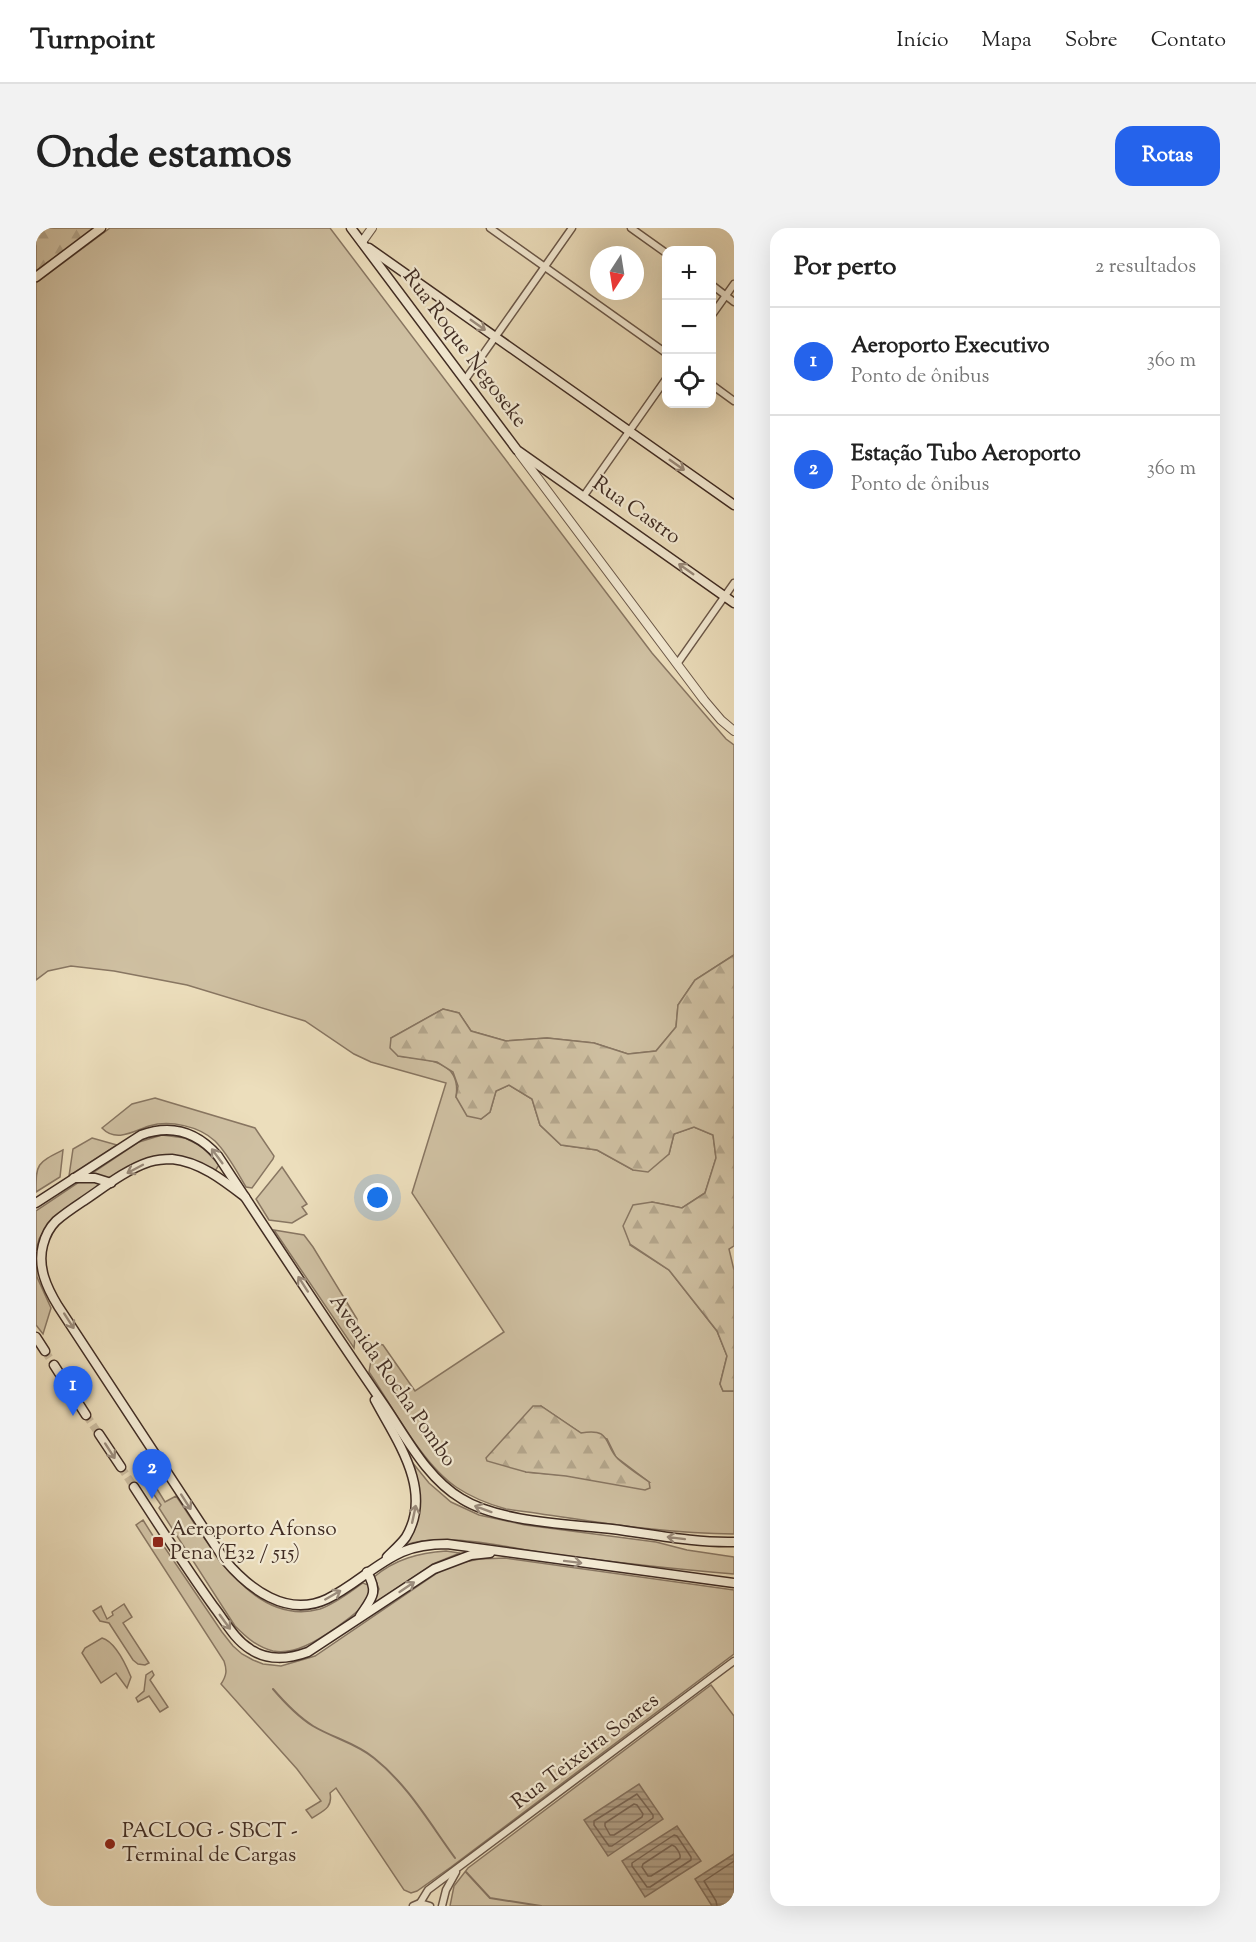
<!DOCTYPE html>
<html lang="pt">
<meta charset="utf-8">
<style>
:root{--surface:#fff;--page:#f2f2f2;--text:#222;--muted:#767676;--line:#e0e0e0;--accent:#2563eb}
body{margin:0;font-family:"Sorts Mill Goudy",serif;background:var(--page);color:var(--text)}
.controls{position:absolute;right:18px;top:18px;display:grid;overflow:hidden;border-radius:12px;box-shadow:0 6px 24px #0002}
.controls button{width:54px;height:54px;display:grid;place-items:center;padding:0;border:0;border-bottom:2px solid var(--line);background:var(--surface);color:var(--text);font:30px sans-serif}
.compass{position:absolute;left:554px;top:18px;width:54px;height:54px;border-radius:50%;background:var(--surface);box-shadow:0 6px 24px #0002;rotate:192deg}
.you{position:absolute;left:342px;top:970px;width:21px;height:21px;margin:-15px;border:4px solid #fff;border-radius:50%;background:#1a73e8;box-shadow:0 0 0 9px #1a73e833}
.badge{display:grid;place-items:center;width:39px;height:39px;border-radius:50%;background:var(--accent);color:#fff;font-size:20px;font-weight:700}
.pin{position:absolute;translate:-50% -50px;filter:drop-shadow(0 2px 3px #0008)}
.pin::after{content:'';position:absolute;top:32px;width:21px;height:18px;background:inherit;clip-path:polygon(0 0,100% 0,50% 100%)}
.list{margin:0;padding:0;list-style:none}
h2{display:flex;justify-content:space-between;align-items:center;height:78px;margin:0;padding:0 24px;font-size:26px}
h2 small{font-size:20px;font-weight:400;color:var(--muted)}
.list li{display:grid;grid-template-columns:39px 1fr auto;gap:18px;align-items:center;box-sizing:border-box;height:108px;padding:0 24px;border-top:2px solid var(--line)}
.list b{display:block;font-size:22px;white-space:nowrap}
.list p{margin:0;font-size:20px;white-space:nowrap;color:var(--muted)}
.list em{font-size:20px;font-style:normal;color:var(--muted)}
.icon{flex:none;width:33px;height:33px;fill:none;stroke:currentColor;stroke-width:2;stroke-linecap:round;stroke-linejoin:round}
.map{position:relative;flex:none;width:698px;height:1678px;overflow:hidden;border-radius:18px}
header{display:flex;align-items:center;gap:36px;box-sizing:border-box;height:84px;padding:0 30px;background:var(--surface);border-bottom:2px solid var(--line)}
header strong{font-size:28px}
nav{display:flex;gap:33px;margin-inline-start:auto;font-size:21px}
.intro{display:flex;align-items:center;justify-content:space-between;box-sizing:border-box;height:144px;padding:0 36px}
h1{margin:0;font-size:42px}
.button{padding:15px 27px;border-radius:18px;background:var(--accent);color:#fff;font-size:21px;font-weight:700}
main{display:flex;gap:36px;padding:0 36px}
aside{flex:1;background:var(--surface);border-radius:18px;box-shadow:0 6px 24px #0002}
.map>svg:first-child{display:block}
.grass{fill:#cfc0a2;stroke:#887662;stroke-width:1.5;fill-rule:evenodd}
.forest{fill:url(#forest-firs);stroke:#887662;stroke-width:1.5}
.water{fill:url(#water-rules);stroke:#847260;stroke-width:1.5}
.lines{fill:none;stroke-linecap:round;stroke-linejoin:round}
.shore{stroke:#796656;stroke-width:1.5}
.stream{stroke:#847260;stroke-width:2}
.secondary-tunnel{stroke:#caba9d;stroke-width:8;stroke-dasharray:8 4;stroke-linecap:butt}
.minor-casing{stroke:#6b5849;stroke-width:9}
.tertiary-casing{stroke:#6b5849;stroke-width:10}
.secondary-casing{stroke:#402c23;stroke-width:11}
.minor{stroke:#f3ead3;stroke-width:6}
.tertiary{stroke:#f3ead3;stroke-width:8}
.secondary{stroke:#f3ead3;stroke-width:8}
.oneway{stroke:#9a8b7b}
.poi-dot{fill:#8f2418;stroke:#f3ead3;stroke-width:2}
.labels{text-anchor:middle;dominant-baseline:central;stroke-width:4.5;stroke-linejoin:round;paint-order:stroke}
.street-label{font-size:21px;fill:#402c23;stroke:#f3ead3}
.poi-label{font-size:21px;fill:#402c23;stroke:#f3ead3;text-anchor:start}
</style>
<header>
<strong>Turnpoint</strong>
<nav><a>Início</a><a>Mapa</a><a>Sobre</a><a>Contato</a></nav>
</header>
<div class="intro"><h1>Onde estamos</h1><a class="button">Rotas</a></div>
<main>
<div class="map">
<svg width="698" height="1678" viewBox="0 0 698 1678">
<defs>
<pattern id="forest-firs" width="22" height="20" patternUnits="userSpaceOnUse" patternTransform="scale(1.5)"><rect width="22" height="20" fill="#cfc0a2"/><path d="M5 1l3.5 6h-7zM16 11l3.5 6h-7z" fill="#b3a58b"/></pattern>
<pattern id="water-rules" width="6" height="5" patternUnits="userSpaceOnUse" patternTransform="scale(1.5)"><rect width="6" height="5" fill="#b2a188"/><path d="M0 2.5h6" fill="none" stroke="#92836f"/></pattern>
</defs>
<rect width="100%" height="100%" fill="#ecdebc"/>
<filter id="stains"><feTurbulence type="fractalNoise" baseFrequency=".00333" numOctaves="4"/><feColorMatrix values="0 0 0 0 .2 0 0 0 0 .09 0 0 0 0 .02 0 0 0 .5 -.17"/></filter>
<radialGradient id="worn" r=".72"><stop offset=".6" stop-color="#630" stop-opacity="0"/><stop offset="1" stop-color="#630" stop-opacity=".3"/></radialGradient>
<g class="grass">
<path d="M 74,0 L 294,0 L 616,425 L 690,511 L 698,517 L 698,727 L 659,752 L 642,777 L 640,799 L 620,823 L 592,826 L 558,815 L 511,810 L 470,813 L 435,803 L 423,785 L 407,781 L 355,810 L 362,828 C 390,832 426,831 420,869 L 445,891 L 454,884 L 460,863 L 473,857 L 496,871 L 504,897 L 525,917 L 561,922 L 597,942 L 633,926 L 638,906 L 658,899 L 677,907 L 680,930 L 669,965 L 646,980 L 616,974 L 594,1017 L 633,1042 L 681,1103 L 691,1128 L 684,1156 L 687,1163 L 698,1163 L 698,1306 C 622,1306 545,1291 470,1281 C 452,1276 435,1269 420,1259 C 386,1236 356,1178 333,1144 L 337,1121 L 343,1116 L 347,1117 L 379,1163 L 468,1104 L 376,965 L 410,855 L 335,834 L 318,826 L 269,793 L 151,757 L 78,743 L 35,738 L 12,743 L 0,752 L 0,55 ZM 505,1178 L 545,1205 L 571,1211 L 580,1229 L 613,1254 L 490,1244 Z"/>
<path d="M 119,870 L 219,900 L 238,928 L 237,931 L 216,960 L 210,959 C 201,944 192,926 179,913 C 163,898 134,892 113,898 C 98,903 80,915 66,900 L 96,876 Z"/>
<polygon points="126,907 149,910 167,919 183,937 179,943 118,929 11,998 3,1011 0,1023 0,983 103,914"/>
<polygon points="56,910 81,917 33,948 37,921"/>
<path d="M 27,922 L 24,949 L 0,964 C 0,935 1,935 27,922 Z"/>
<polygon points="246,939 271,976 266,979 271,986 256,995 233,992 220,971"/>
<polygon points="238,1002 268,1007 277,1019 321,1091 318,1120"/>
<polygon points="0,1037 1,1049 15,1080 7,1106 0,1097"/>
<path d="M 376,1234 L 393,1255 L 415,1274 L 443,1287 L 489,1297 L 620,1314 L 651,1322 L 698,1329 L 698,1346 C 637,1341 576,1334 515,1326 C 472,1320 409,1303 369,1317 C 382,1286 384,1266 376,1234 Z"/>
<path d="M 110,1251 L 116,1253 L 129,1274 L 140,1268 C 172,1313 215,1400 284,1381 C 299,1376 314,1364 327,1355 L 332,1357 C 334,1364 333,1369 329,1375 C 321,1387 283,1412 269,1418 C 260,1422 247,1425 237,1423 C 221,1419 210,1409 199,1398 L 123,1280 L 125,1277 L 108,1252 Z"/>
<path d="M 107,1292 L 124,1319 L 127,1317 L 186,1404 L 197,1418 L 206,1426 L 217,1432 L 227,1436 L 245,1438 L 279,1428 L 413,1337 L 444,1331 L 469,1330 L 698,1362 L 698,1426 L 415,1639 L 381,1663 L 375,1665 L 368,1662 L 300,1560 L 294,1565 C 297,1580 287,1583 276,1590 L 270,1582 L 285,1573 L 261,1541 L 185,1456 C 191,1447 191,1442 188,1433 L 100,1297 Z"/>
<path d="M 410,1323 L 424,1325 L 397,1336 L 337,1376 L 343,1361 L 338,1349 C 359,1331 383,1325 410,1323 Z"/>
<polygon points="88,1376 96,1389 87,1395 113,1435 109,1437 102,1436 97,1432 73,1395 64,1393 57,1383 65,1378 71,1391 77,1387 76,1384"/>
<path d="M 66,1410 C 80,1414 90,1437 95,1449 L 91,1460 L 80,1445 L 65,1455 L 46,1425 L 49,1420 Z"/>
<polygon points="116,1443 118,1447 114,1452 132,1479 124,1484 113,1468 102,1474 100,1470 108,1463 110,1447"/>
<polygon points="675,1457 698,1488 698,1678 414,1678 418,1658 432,1640"/>
</g>
<g class="forest">
<polygon points="0,0 59,0 0,43"/>
<polygon points="698,727 698,1018 693,1021 698,1042 698,1163 687,1163 684,1156 691,1128 681,1103 633,1042 594,1016 587,998 597,977 616,974 646,980 669,965 680,930 677,907 658,899 638,906 633,926 612,944 597,942 561,922 525,917 504,897 496,871 473,857 460,863 454,884 445,891 431,888 420,869 422,858 417,844 401,834 362,828 354,820 355,810 407,781 423,785 435,803 470,813 511,810 558,815 592,826 620,823 640,799 642,777 659,752"/>
<path d="M 497,1178 L 505,1178 L 545,1205 C 576,1199 568,1218 582,1231 C 592,1240 603,1247 613,1254 L 614,1260 L 609,1262 L 530,1248 L 490,1244 L 451,1233 L 450,1230 Z"/>
</g>
<g class="water">
<polygon points="603,1556 627,1591 572,1628 548,1592"/>
<polygon points="641,1598 665,1633 609,1669 586,1633"/>
<polygon points="698,1626 698,1676 695,1678 676,1678 659,1651"/>
</g>
<g class="lines">
<g class="shore">
<polygon points="601,1566 617,1587 617,1590 576,1618 573,1618 558,1597 558,1593"/>
<polygon points="598,1576 601,1577 607,1586 606,1589 578,1607 574,1607 569,1598 569,1595"/>
<polygon points="638,1607 641,1608 655,1629 655,1632 614,1659 611,1659 596,1638 596,1635"/>
<path d="M 636,1617 C 640,1618 645,1626 644,1630 L 615,1648 L 612,1648 L 606,1639 L 607,1636 Z"/>
<polyline points="681,1678 680,1673 668,1653 698,1633"/>
</g>
<g class="stream">
<path d="M 237,1461 C 249,1475 261,1488 277,1498 C 297,1510 320,1515 338,1530 C 372,1557 394,1596 419,1630"/>
<polyline points="430,1644 454,1670 505,1678"/>
</g>
<g class="secondary-tunnel">
<polyline points="9,1123 18,1137"/>
<polyline points="50,1187 63,1206"/>
<polyline points="85,1239 98,1259"/>
</g>
<g class="minor-casing">
<g id="minor">
<polyline points="454,0 630,125"/>
<polyline points="595,0 630,25"/>
<polyline points="676,57 698,74"/>
<polyline points="676,87 698,56"/>
<polyline points="429,152 536,0"/>
<polyline points="676,157 698,173"/>
<polyline points="547,269 630,151"/>
<polyline points="641,436 698,355"/>
<polyline points="384,1675 392,1662 698,1433"/>
<polyline points="377,1678 384,1675 394,1678"/>
<polyline points="406,1678 410,1662 420,1644"/>
</g>
</g>
<g class="tertiary-casing">
<g id="tertiary">
<polyline points="326,14 336,0"/>
<polyline points="483,225 668,472 685,492 698,503"/>
</g>
</g>
<g class="secondary-casing">
<g id="secondary">
<polyline points="315,0 481,222 698,375"/>
<polyline points="333,20 698,277"/>
<polyline points="0,49 65,0"/>
<polyline points="38,950 59,950 75,955"/>
<path d="M 209,969 C 187,952 164,934 136,931 C 128,931 120,932 113,934 C 89,942 67,960 46,974 C 37,980 28,986 20,993 C 13,1000 9,1009 7,1017 C 1,1039 11,1060 22,1078 L 188,1331 C 213,1361 251,1390 291,1371 C 318,1358 339,1336 366,1324 C 380,1318 395,1316 411,1316 L 698,1355"/>
<path d="M 0,975 L 105,907 C 135,896 161,904 182,928 C 236,1010 290,1093 346,1174 C 369,1207 390,1250 426,1271 C 463,1294 532,1296 576,1301 C 616,1306 657,1315 698,1314"/>
<polyline points="0,1109 9,1123"/>
<polyline points="18,1137 50,1187"/>
<path d="M 339,1172 C 360,1212 398,1262 370,1309 C 365,1316 357,1323 351,1329"/>
<polyline points="63,1206 85,1239"/>
<path d="M 98,1259 C 124,1299 150,1340 178,1379 C 189,1393 198,1411 214,1421 C 231,1433 253,1431 272,1424 L 398,1341 L 435,1327 L 454,1325"/>
<path d="M 324,1388 C 336,1370 343,1365 331,1344"/>
</g>
</g>
<use href="#minor" class="minor"/>
<use href="#tertiary" class="tertiary"/>
<use href="#secondary" class="secondary"/>
</g>
<defs><path id="oneway-shaft" d="M-6 0H5M1.5-3L5.5 0L1.5 3" fill="none" stroke-width="1.6" stroke-linecap="round" stroke-linejoin="round" transform="scale(1.5)"/></defs>
<g class="oneway">
<use href="#oneway-shaft" transform="translate(442 97) rotate(35)"/>
<use href="#oneway-shaft" transform="translate(641 237) rotate(35)"/>
<use href="#oneway-shaft" transform="translate(650 341) rotate(-145)"/>
<use href="#oneway-shaft" transform="translate(181 928) rotate(-127)"/>
<use href="#oneway-shaft" transform="translate(99 941) rotate(152)"/>
<use href="#oneway-shaft" transform="translate(267 1056) rotate(-123)"/>
<use href="#oneway-shaft" transform="translate(33 1093) rotate(57)"/>
<use href="#oneway-shaft" transform="translate(74 1223) rotate(57)"/>
<use href="#oneway-shaft" transform="translate(150 1274) rotate(57)"/>
<use href="#oneway-shaft" transform="translate(447 1281) rotate(-160)"/>
<use href="#oneway-shaft" transform="translate(378 1286) rotate(-78)"/>
<use href="#oneway-shaft" transform="translate(640 1310) rotate(-173)"/>
<use href="#oneway-shaft" transform="translate(537 1334) rotate(7)"/>
<use href="#oneway-shaft" transform="translate(371 1359) rotate(-34)"/>
<use href="#oneway-shaft" transform="translate(297 1367) rotate(-30)"/>
<use href="#oneway-shaft" transform="translate(189 1394) rotate(54)"/>
</g>
<g class="poi-dot">
<rect x="116" y="1308" width="12" height="12" rx="3"/>
<circle cx="74" cy="1616" r="6"/>
</g>
<g class="labels">
<g class="street-label">
<text transform="translate(428 121) rotate(53)">Rua Roque Negoseke</text>
<text transform="translate(600 283) rotate(35)">Rua Castro</text>
<text transform="translate(356 1153) rotate(55)">Avenida Rocha Pombo</text>
<text transform="translate(550 1524) rotate(-37)">Rua Teixeira Soares</text>
</g>
<g class="poi-label">
<text x="134" y="1302">Aeroporto Afonso<tspan x="134" dy="24">Pena (E32 / 515)</tspan></text>
<text x="86" y="1604">PACLOG - SBCT -<tspan x="86" dy="24">Terminal de Cargas</tspan></text>
</g>
</g>
<rect width="100%" height="100%" filter="url(#stains)"/>
<rect width="100%" height="100%" fill="url(#worn)"/>
</svg>
<div class="controls">
<button>+</button>
<button>−</button>
<button><svg class="icon" aria-label="locate" viewBox="0 0 24 24"><circle cx="12" cy="12" r="6"/><path d="M12 2v4M12 18v4M2 12h4M18 12h4"/></svg></button>
</div>
<svg class="compass" viewBox="-18 -18 36 36"><path d="M0-13l5 13h-10z" fill="#e53935"/><path d="M0 13l5-13h-10z" fill="#767676"/></svg>
<div class="you"></div>
<div class="pin badge" style="left:37px;top:1188px">1</div>
<div class="pin badge" style="left:116px;top:1271px">2</div>
</div>
<aside>
<h2>Por perto<small>2 resultados</small></h2>
<ul class="list">
<li><span class="badge">1</span><div><b>Aeroporto Executivo</b><p>Ponto de ônibus</p></div><em>360 m</em></li>
<li><span class="badge">2</span><div><b>Estação Tubo Aeroporto</b><p>Ponto de ônibus</p></div><em>360 m</em></li>
</ul>
</aside>
</main>
